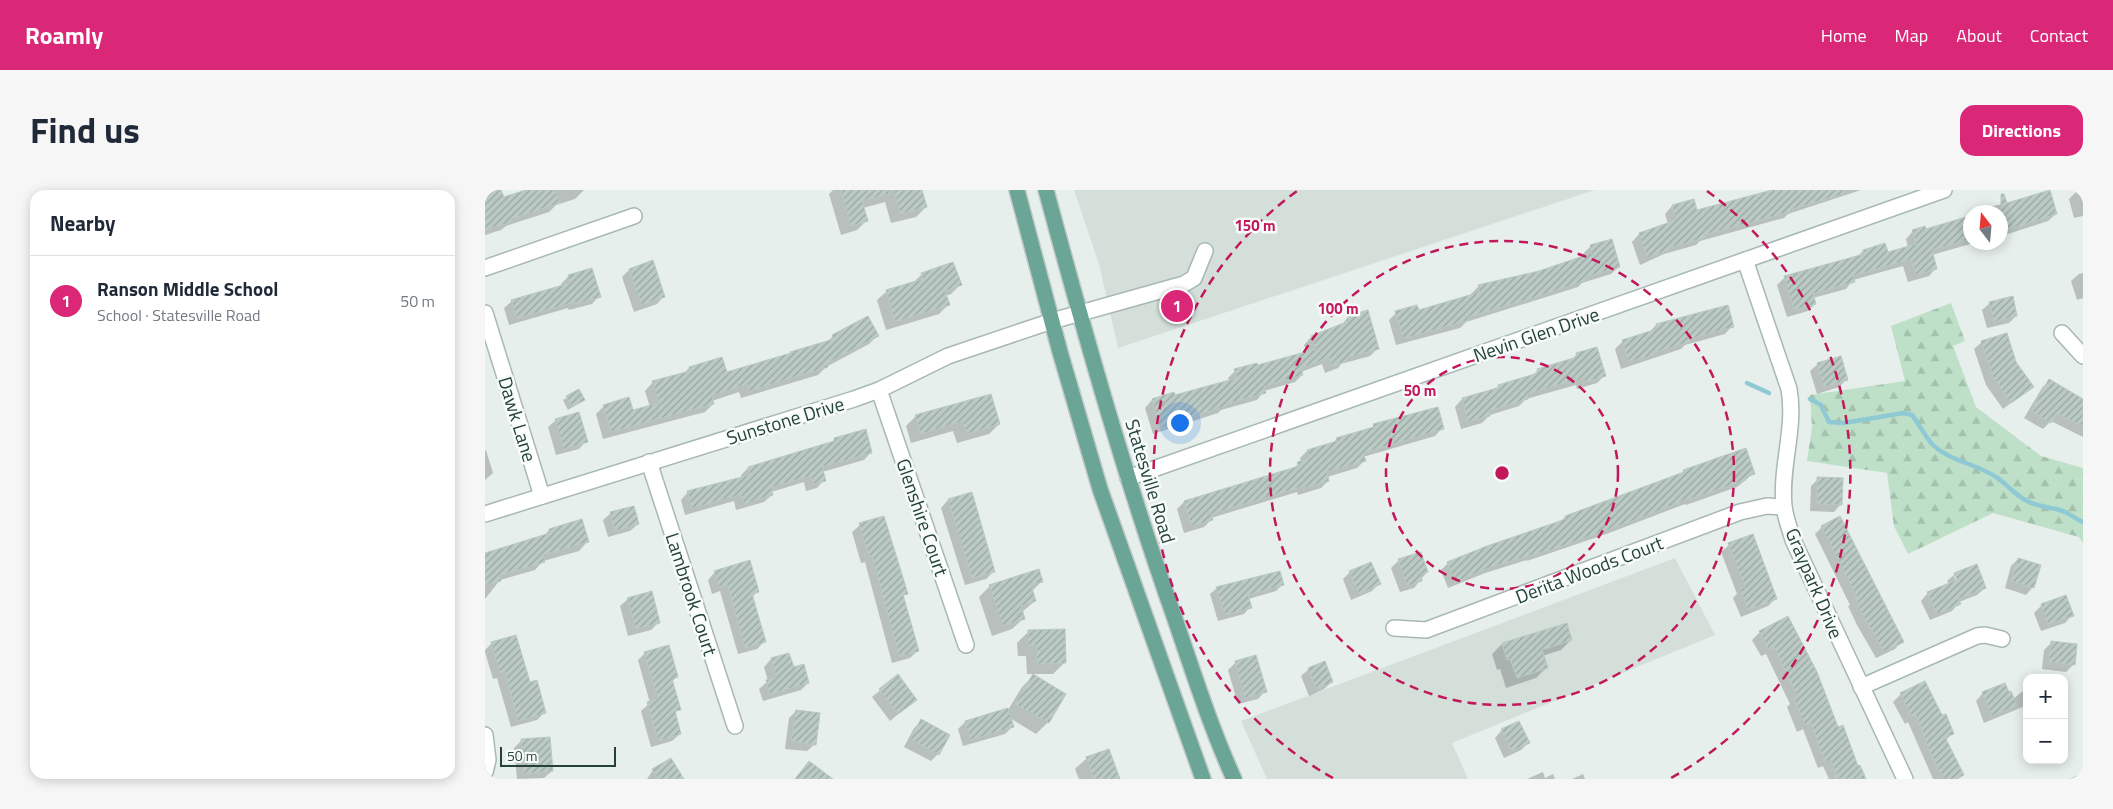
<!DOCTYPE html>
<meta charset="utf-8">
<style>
:root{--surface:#fff;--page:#f6f6f7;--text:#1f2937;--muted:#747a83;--line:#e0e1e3;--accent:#db2777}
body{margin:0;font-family:"Titillium Web",sans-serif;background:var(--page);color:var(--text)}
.controls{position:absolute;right:15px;bottom:15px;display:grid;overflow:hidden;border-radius:10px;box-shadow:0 2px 12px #0003}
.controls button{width:45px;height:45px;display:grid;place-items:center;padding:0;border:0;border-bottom:1px solid var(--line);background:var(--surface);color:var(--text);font:25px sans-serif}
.compass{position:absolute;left:1478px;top:15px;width:45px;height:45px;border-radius:50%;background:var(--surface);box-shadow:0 2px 12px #0003;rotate:344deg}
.scale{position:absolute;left:15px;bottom:12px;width:116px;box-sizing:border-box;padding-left:5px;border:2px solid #24423a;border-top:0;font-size:14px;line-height:18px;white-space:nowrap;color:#24423a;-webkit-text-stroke:4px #f7fbf9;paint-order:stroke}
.you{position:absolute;left:694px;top:232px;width:18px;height:18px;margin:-12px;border:4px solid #fff;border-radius:50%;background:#1a73e8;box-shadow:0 0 0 8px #1a73e833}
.badge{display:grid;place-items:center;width:32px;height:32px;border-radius:50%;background:var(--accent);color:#fff;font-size:16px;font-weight:700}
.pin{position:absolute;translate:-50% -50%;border:2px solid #fff;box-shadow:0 1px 5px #0006}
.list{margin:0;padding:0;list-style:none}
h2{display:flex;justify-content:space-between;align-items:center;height:65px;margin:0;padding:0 20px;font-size:21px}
h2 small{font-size:16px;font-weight:400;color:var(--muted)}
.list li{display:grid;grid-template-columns:32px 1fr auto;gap:15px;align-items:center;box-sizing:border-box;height:90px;padding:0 20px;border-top:1px solid var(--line)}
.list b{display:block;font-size:19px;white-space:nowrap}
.list p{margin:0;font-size:16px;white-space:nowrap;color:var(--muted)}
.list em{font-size:16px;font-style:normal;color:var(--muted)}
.map{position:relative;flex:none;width:1598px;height:589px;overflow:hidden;border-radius:15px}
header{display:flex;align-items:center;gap:30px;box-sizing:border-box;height:70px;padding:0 25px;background:var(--accent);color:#fff}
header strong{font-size:24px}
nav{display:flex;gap:28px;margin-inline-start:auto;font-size:18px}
.intro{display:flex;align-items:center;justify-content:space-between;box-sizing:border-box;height:120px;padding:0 30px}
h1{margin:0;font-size:35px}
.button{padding:12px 22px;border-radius:15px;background:var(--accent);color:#fff;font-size:18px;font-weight:700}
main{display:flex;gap:30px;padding:0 30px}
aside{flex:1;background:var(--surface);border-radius:15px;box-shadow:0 2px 12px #0003}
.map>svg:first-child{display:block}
.built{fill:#d4dfda}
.forest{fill:url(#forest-firs)}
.shadow{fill:#0003;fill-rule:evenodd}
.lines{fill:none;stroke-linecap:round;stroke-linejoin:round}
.stream{stroke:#8ec9d4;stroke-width:4.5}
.building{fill:url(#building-hatch);stroke:#b8c9c2}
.minor-casing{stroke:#a8b8b2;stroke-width:18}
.major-casing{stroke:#c2cac8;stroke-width:18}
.minor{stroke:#fff;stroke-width:15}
.major{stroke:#6aa596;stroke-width:15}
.ring{fill:none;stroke:#c2185b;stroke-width:2.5;stroke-dasharray:9 6}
.labels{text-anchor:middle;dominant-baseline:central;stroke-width:5;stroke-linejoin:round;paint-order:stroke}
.street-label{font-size:19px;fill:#24423a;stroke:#f7fbf9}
.centre{fill:#c2185b;stroke:#f7fbf9;stroke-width:2.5}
.ring-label{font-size:15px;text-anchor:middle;font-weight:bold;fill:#c2185b;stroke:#f7fbf9;stroke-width:5;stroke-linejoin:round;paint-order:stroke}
</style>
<header>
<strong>Roamly</strong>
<nav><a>Home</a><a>Map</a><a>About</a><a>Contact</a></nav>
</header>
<div class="intro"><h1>Find us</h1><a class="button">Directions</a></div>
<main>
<aside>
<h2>Nearby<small></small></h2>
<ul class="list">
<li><span class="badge">1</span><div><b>Ranson Middle School</b><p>School · Statesville Road</p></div><em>50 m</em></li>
</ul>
</aside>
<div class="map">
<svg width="1598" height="589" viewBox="0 0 1598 589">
<defs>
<pattern id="forest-firs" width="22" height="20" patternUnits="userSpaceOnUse" patternTransform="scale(1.25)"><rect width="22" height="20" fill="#bfe0c8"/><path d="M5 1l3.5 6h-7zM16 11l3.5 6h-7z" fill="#a4c1ad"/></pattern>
<pattern id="building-hatch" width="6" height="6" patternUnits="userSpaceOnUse" patternTransform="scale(1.25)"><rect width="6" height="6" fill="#bbcac4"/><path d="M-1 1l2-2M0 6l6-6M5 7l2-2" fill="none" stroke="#98a6a0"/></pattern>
</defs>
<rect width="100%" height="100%" fill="#e6efeb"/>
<g class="built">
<polygon points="589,0 1110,0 633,158 614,74"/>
<polygon points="1190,368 1230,445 967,553 983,589 782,589 756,531"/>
</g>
<polygon class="forest" points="1466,113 1480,151 1468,156 1491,217 1556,266 1598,278 1598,353 1594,347 1508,323 1423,364 1409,336 1402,283 1322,271 1327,237 1325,205 1420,191 1406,136"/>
<g class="shadow">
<polygon points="7,0 15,0 18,9 45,0 99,0 90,9 71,15 64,22 21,36 16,40 0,45 0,2"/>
<polygon points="348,0 436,0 441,17 431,27 406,33 400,12 378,18 382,30 372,40 356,45 344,4"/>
<polygon points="1292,0 1376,0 1303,24 1299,28 1215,51 1211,55 1179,64 1155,75 1147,52 1154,44 1183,34 1180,24 1187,16 1208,11 1211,22"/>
<polygon points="1598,0 1598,26 1589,28 1584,9 1591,2"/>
<polygon points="1564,2 1571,24 1563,31 1520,45 1516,46 1516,22 1496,22 1501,18"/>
<polygon points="1486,27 1486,52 1492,52 1447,65 1451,78 1444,86 1423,92 1418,76 1368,90 1361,99 1328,108 1330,114 1323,121 1302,127 1292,95 1300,87 1372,67 1378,61 1402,64 1423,58 1421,49 1428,41 1440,40"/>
<polygon points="1106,56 1134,77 1126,84 1097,93 1093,97 981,132 975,138 911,155 904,130 911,123 933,121 986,106 986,104 993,97 1054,82 1099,67 1098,64"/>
<polygon points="144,80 179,106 172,114 149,122 137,87"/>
<polygon points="1598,83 1598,108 1592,110 1586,91 1594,84"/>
<polygon points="437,84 475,95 466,104 460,106 463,115 454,124 401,140 392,110 402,101 428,93"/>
<polygon points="84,86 114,106 107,114 84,120 83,118 24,135 19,118 27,111 77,96 76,94"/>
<polygon points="1505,113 1531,126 1524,133 1502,138 1497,120"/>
<polygon points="863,127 893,158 885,166 856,174 853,178 840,183 837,174 816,182 817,185 810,192 779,201 772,210 736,220 733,223 668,244 660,218 667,210 689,207 744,191 743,188 750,181 772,177 822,162 819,155 826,147 856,136"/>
<polygon points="1171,135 1247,136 1240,144 1200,155 1196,159 1136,179 1130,159 1138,151 1164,143"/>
<polygon points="348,146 392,146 384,154 341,177 333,185 256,208 254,202 227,211 228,214 220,222 118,249 111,224 119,216 147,222 165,217 160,201 168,192 199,183 204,178 237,168 241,183 342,152"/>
<polygon points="1497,152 1547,197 1518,219 1501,195 1489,159"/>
<polygon points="1092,164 1119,186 1112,193 1092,199 1091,195 1041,209 1034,216 1005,225 997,233 976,239 970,217 977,209 1047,186 1053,180 1085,171"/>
<polygon points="1333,174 1361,190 1354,197 1332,204 1325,181"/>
<polygon points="1565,190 1598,210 1598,247 1566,231 1558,239 1539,228 1557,198"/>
<polygon points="93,201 98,210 83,220 78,210"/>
<polygon points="431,226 514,234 504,244 472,253 468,241 426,253 421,236"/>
<polygon points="71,230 101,251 94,259 71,265 63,237"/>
<polygon points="889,235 957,238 950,246 878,267 879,271 872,278 842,287 843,291 836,298 813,305 812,302 726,328 726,330 719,337 699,343 692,319 699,312 807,279 816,272 815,268 822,261 846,254 852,249 885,239"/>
<polygon points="349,250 386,262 379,270 337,282 339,290 332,298 321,301 319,292 286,302 287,305 279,312 251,320 249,311 200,325 196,310 203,302 257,289 256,285 263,278 345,254"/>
<polygon points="1,260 8,283 0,290 0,261"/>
<polygon points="1261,260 1269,283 1252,297 1201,315 1200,314 1124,343 1042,371 1042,370 1000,383 963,398 956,380 963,373 1075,332 1080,327 1195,285 1198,281"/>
<polygon points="1333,289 1356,314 1349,322 1325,321 1326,296"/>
<polygon points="463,310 508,382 501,389 480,395 456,318"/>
<polygon points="126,323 153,334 145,341 123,347 118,330"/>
<polygon points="96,331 102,352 94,361 58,371 50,380 15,390 0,409 0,365 59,346 64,340"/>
<polygon points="375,335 421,404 417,408 432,461 425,468 407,473 380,372 376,373 367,342"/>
<polygon points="1337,337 1417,451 1410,459 1391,468 1372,435 1363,416 1365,415 1330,344"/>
<polygon points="1244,355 1291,408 1283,416 1256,427 1248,408 1252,404 1236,362"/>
<polygon points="1533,369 1548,397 1541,405 1520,398 1526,376"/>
<polygon points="914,370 942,382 929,398 915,402 906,378"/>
<polygon points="230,382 273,401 267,407 280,451 272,459 253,464 235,401 227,404 223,390"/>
<polygon points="865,382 894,394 887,401 866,410 858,389"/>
<path d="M 1470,384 L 1500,398 L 1492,405 L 1474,412 L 1467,421 L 1445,430 L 1436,411 L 1443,403 L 1464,394 L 1462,391 ZM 1469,386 L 1472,386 L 1475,395 L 1473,396 Z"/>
<polygon points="557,391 547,401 550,411 537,422 539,428 527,439 507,446 494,407 505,396"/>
<polygon points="798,394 791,401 763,409 765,417 759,424 733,431 725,404 732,398"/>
<polygon points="143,409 174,432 166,440 143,446 135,416"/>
<polygon points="1557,415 1587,425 1580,433 1556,441 1549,423"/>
<polygon points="1302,427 1352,539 1380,589 1344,589 1338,576 1333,578 1318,539 1312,542 1302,517 1305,514 1281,464 1276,466 1267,450 1275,442"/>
<polygon points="544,441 579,473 568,484 542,484 541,466 533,466 532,453"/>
<polygon points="1086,450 1076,460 1057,466 1061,478 1051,488 1021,498 1015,479 1012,480 1007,464 1017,454"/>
<polygon points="1567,452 1588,475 1581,482 1557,479 1559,460"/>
<polygon points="7,453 60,522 52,530 26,537 12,488 8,489 0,462 0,460"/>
<polygon points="160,463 192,487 186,492 194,519 189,524 195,544 187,551 166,557 156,521 165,513 153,470"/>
<polygon points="286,469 308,479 323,493 316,500 278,511 274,499 283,491 279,477"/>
<polygon points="751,472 780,501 773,509 753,514 743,480"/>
<polygon points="824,479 847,492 839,499 824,506 816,486"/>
<polygon points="413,486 430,510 405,531 387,507"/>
<polygon points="548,486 579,504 563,532 551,544 525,528 527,537 520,544 478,556 473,539 480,532 523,520 537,497"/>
<polygon points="1439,492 1467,544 1461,550 1478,585 1473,589 1448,589 1423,532 1420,534 1408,512 1416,504"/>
<polygon points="1520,495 1528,509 1542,498 1542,518 1540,516 1499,533 1491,511 1498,503"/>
<polygon points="311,521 330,554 322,561 300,559 304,528"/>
<polygon points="437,531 453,564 446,571 419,557 429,538"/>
<polygon points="1017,540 1043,553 1036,560 1019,568 1010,548"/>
<polygon points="36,551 67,581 59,588 32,589 29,558"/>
<polygon points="623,560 633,589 594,589 590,579 602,568"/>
<polygon points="168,580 197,589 162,589"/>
<polygon points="1058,582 1060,588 1068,584 1070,589 1042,589"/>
<polygon points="1598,582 1598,589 1584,589 1596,584"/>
<polygon points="1098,584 1100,589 1087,589"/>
</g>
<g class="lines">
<g class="stream">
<polyline points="1262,193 1284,203"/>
<path d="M 1325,209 L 1336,215 L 1344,232 L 1359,233 L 1418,223 L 1427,225 C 1434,234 1440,246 1447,254 C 1464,271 1492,274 1511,287 C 1522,294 1530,305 1542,311 C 1553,317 1566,317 1578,321 C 1586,324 1590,329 1598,332"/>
</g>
</g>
<g class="building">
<polygon points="0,0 16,0 19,7 41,0 70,0 75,13 26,29 26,32 0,40"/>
<polygon points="356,0 404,0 405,4 377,11 383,31 366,36"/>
<polygon points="409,0 437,0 442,17 415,24"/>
<polygon points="1287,0 1359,0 1359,4 1307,19 1308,21 1219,45 1220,48 1184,58 1185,60 1162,68 1154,43 1191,30 1187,15 1209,9 1212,20"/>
<polygon points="1565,0 1572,24 1516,42 1516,4 1519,4 1522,13"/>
<polygon points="1481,27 1486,49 1447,60 1452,79 1431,85 1426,69 1368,86 1370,92 1328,104 1331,114 1309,120 1299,86 1379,64 1378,60 1400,53 1403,62 1431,54 1427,40 1440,36 1441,39"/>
<polygon points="1127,49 1135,77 1101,87 1102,90 1061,104 983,127 984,130 918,149 910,121 932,115 934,120 995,102 993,95 1054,81 1107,63 1105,55"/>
<polygon points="168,70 180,107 156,115 144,79"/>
<polygon points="468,72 477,95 460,101 465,115 410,132 401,100 438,89 436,83"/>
<polygon points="107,78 116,107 91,114 90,112 32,128 26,110 85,93 83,85"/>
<polygon points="1528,106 1532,126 1509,132 1504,112"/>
<polygon points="1243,115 1249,137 1204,149 1205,152 1168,163 1168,165 1144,172 1137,150 1172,139 1171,134"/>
<polygon points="883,120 894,159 861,168 862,171 847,176 844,168 816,178 818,185 779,196 781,203 741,214 742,216 698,229 698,231 675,238 667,209 689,202 690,205 752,188 749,179 772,173 773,175 831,159 826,146 864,131 863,126"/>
<polygon points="383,126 394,146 342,173 343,177 264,201 262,194 227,206 229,214 126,242 118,215 144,207 148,220 174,213 167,191 205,181 204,177 237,167 242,182 306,163 305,162 349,149 347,145"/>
<polygon points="1522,143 1531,172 1549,197 1526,213 1508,187 1496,151"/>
<polygon points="1112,157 1121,186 1100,192 1098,188 1042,204 1043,209 1004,221 1005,226 983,232 977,208 1013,198 1013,195 1053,183 1052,179 1092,167 1091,163"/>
<polygon points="1356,166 1363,190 1339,197 1332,173"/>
<polygon points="1564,189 1598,209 1598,236 1572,224 1566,233 1546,221"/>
<polygon points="94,199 100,210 87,217 81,206"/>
<polygon points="506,204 515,234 482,244 478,231 436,244 430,225"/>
<polygon points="953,217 959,239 878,263 881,271 842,282 844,291 820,298 819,296 726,324 728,330 706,336 699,311 814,276 812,272 824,269 822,260 852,251 851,248 889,237 888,234"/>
<polygon points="94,222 103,252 79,259 70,229"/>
<polygon points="381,239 387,263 337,277 341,291 329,294 326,286 286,297 288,305 259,314 256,305 207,318 202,301 265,285 263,277 349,251 349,248"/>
<polygon points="1261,258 1270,284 1260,287 1261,290 1208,308 1208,307 1153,329 1072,358 1009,376 970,392 962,372 1002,356 1081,329 1080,326 1199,282 1198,280"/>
<polygon points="1332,287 1358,288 1357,315 1332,314"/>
<polygon points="487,302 510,382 487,388 463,309"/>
<polygon points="149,316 154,334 130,341 125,322"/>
<polygon points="399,326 423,404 418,405 434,461 414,467 387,365 384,366 374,333"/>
<polygon points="1355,326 1419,452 1399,462 1379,427 1370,407 1372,407 1336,336"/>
<polygon points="97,329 104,352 58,365 60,372 15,385 16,391 0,395 0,363 65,343 64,339"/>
<polygon points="1268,344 1292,409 1263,420 1255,399 1260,397 1243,353"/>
<polygon points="936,362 943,382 936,385 937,391 922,396 913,369"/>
<polygon points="1533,368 1556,375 1549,398 1526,391"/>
<polygon points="265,370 274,402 267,404 281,452 260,458 243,395 234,397 229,381"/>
<polygon points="886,372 896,394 874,404 864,381"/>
<polygon points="1492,374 1501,398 1473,409 1476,414 1452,424 1442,402 1472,390 1469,383"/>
<polygon points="554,379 558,392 546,395 551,411 536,416 540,429 518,436 504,395"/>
<polygon points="795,381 799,395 763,405 767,418 740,425 731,397"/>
<polygon points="167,401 175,433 151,439 142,408"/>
<polygon points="1581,405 1589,426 1563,434 1556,414"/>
<polygon points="1303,426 1332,482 1353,537 1358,535 1373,576 1375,575 1381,589 1343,589 1352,585 1346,570 1340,572 1326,533 1320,535 1309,509 1313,507 1289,457 1284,460 1274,441"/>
<polygon points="1082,433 1087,450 1057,460 1063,478 1032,488 1025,469 1022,470 1017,453"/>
<polygon points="580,439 581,473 552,474 552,455 543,455 543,440"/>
<polygon points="31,445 45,492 52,490 61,523 33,531 20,482 15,483 6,452"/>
<polygon points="1566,451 1592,454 1590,475 1564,472"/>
<polygon points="184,455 193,487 187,489 196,520 190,521 196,544 173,551 162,512 173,509 159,462"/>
<polygon points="304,463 309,477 319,474 324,493 285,504 281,490 291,487 286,468"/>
<polygon points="771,465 782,502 760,508 750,471"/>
<polygon points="840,471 848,492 831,499 823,478"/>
<polygon points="413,484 432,510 413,524 394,499"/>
<polygon points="548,484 581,504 564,533 530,514"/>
<polygon points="1440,491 1457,525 1461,524 1469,544 1460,547 1479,585 1471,589 1459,589 1445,562 1431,525 1427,527 1415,503"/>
<polygon points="1520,493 1524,502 1526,501 1532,516 1507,526 1497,502"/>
<polygon points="523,518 529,537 485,550 480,531"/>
<polygon points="311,520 335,523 331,555 306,551"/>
<polygon points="436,529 465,545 454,565 425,549"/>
<polygon points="1034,531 1045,553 1027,561 1016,539"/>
<polygon points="65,547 68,581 39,584 36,549"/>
<polygon points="624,559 635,589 609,589 601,567"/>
<polygon points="186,568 199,589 173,589 167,579"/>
<polygon points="324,571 348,589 310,589"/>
</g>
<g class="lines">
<g class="minor-casing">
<g id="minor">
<path d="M 1260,70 L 1304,199 C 1311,238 1295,277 1299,316 C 1300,327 1305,339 1308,350 L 1420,589"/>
<polyline points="0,78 149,26"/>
<polyline points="0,123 57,306"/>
<polyline points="1577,143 1598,166"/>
<polyline points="394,200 481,455"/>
<polyline points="164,272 250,536"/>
<polyline points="643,288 1459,0"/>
<polyline points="0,324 369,209 394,200 463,166 567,131 699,94 709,88 720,61"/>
<polyline points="909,438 941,440 1255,322 1282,316 1299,317"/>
<polyline points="1376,497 1492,446 1500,445 1517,449"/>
<polyline points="0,545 3,570 0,582"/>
</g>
</g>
<g class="major-casing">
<g id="major">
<polyline points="532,0 575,162 615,299 718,589"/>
<path d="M 561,0 C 600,145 641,291 691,432 C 709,485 726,538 749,589"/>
</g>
</g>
<use href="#minor" class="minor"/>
<use href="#major" class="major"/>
</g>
<g class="ring">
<circle cx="1017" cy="283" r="116"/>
<circle cx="1017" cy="283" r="232"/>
<path d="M848 588A349 349 0 0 1 812 1M1222 1A349 349 0 0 1 1186 588"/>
</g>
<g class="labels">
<g class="street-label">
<text transform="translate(1051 144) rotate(-19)">Nevin Glen Drive</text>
<text transform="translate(33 229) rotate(73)">Dawk Lane</text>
<text transform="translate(300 230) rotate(-17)">Sunstone Drive</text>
<text transform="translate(666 291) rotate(73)">Statesville Road</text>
<text transform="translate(438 327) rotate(71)">Glenshire Court</text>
<text transform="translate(1104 379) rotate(-21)">Derita Woods Court</text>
<text transform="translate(1330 393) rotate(67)">Graypark Drive</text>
<text transform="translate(207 404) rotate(72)">Lambrook Court</text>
</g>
</g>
<circle cx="1017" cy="283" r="8" class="centre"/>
<g class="ring-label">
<text x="770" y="41">150 m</text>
<text x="853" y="124">100 m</text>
<text x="935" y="206">50 m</text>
</g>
</svg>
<div class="controls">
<button>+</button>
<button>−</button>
</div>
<svg class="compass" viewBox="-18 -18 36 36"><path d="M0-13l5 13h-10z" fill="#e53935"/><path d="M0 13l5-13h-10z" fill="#747a83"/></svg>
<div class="scale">50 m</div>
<div class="you"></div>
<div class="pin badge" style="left:692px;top:116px">1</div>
</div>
</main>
